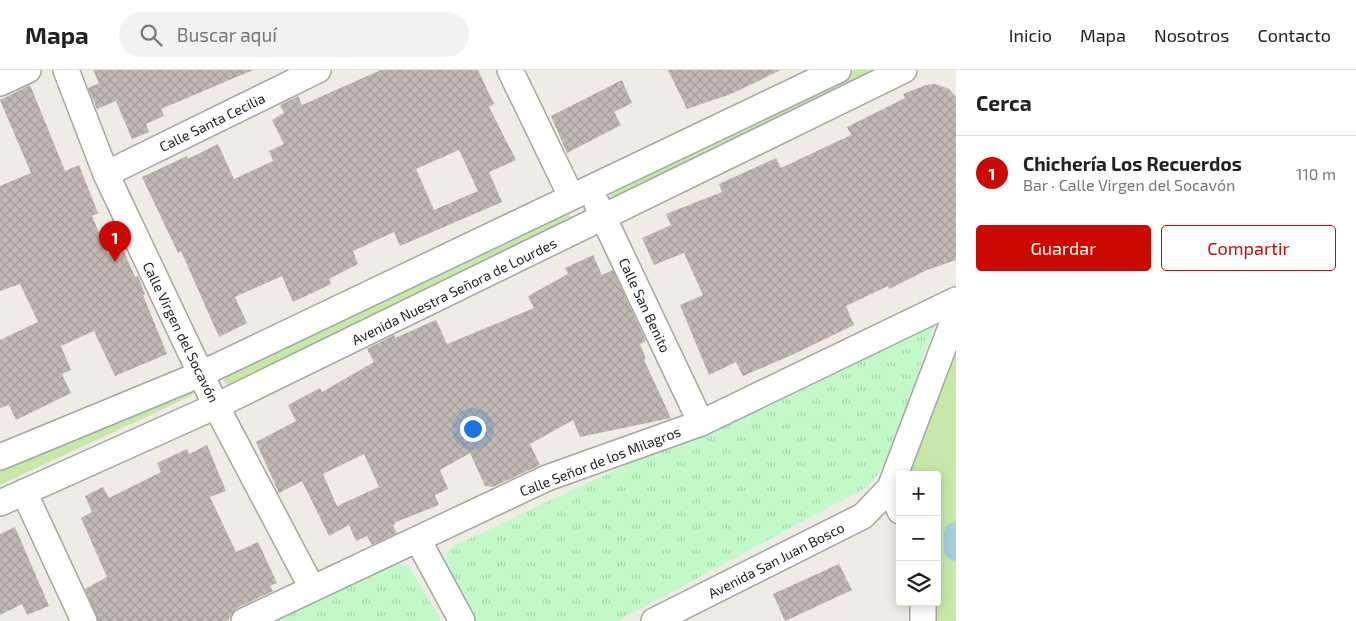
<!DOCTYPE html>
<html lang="es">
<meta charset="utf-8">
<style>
:root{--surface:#fff;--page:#f2f2f2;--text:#222;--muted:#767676;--line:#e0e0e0;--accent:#ca0a02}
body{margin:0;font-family:"Exo 2",sans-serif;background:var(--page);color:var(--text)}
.controls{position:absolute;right:15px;bottom:15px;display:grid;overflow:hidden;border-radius:5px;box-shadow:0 2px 12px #0003}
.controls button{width:45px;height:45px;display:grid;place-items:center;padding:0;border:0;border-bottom:1px solid var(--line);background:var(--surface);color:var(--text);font:25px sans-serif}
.you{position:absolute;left:472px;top:358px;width:18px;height:18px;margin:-12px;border:4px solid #fff;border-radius:50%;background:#1a73e8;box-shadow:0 0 0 8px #1a73e833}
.badge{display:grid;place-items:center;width:32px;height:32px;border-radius:50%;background:var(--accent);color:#fff;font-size:16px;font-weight:700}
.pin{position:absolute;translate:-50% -41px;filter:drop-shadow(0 1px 2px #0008)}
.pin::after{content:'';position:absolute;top:26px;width:18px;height:15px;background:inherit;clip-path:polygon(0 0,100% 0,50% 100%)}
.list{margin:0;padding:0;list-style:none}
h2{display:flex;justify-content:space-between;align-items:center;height:65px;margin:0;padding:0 20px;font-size:21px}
h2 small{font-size:16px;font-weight:400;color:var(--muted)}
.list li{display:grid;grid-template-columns:32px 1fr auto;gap:15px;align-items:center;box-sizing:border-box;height:75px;padding:0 20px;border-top:1px solid var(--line)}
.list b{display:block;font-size:19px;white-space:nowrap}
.list p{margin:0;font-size:16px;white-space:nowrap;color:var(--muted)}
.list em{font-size:16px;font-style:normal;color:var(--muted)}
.actions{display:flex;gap:10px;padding:15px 20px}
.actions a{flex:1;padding:11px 0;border:1px solid var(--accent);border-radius:5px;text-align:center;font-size:18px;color:var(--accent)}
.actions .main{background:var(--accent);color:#fff}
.icon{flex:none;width:28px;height:28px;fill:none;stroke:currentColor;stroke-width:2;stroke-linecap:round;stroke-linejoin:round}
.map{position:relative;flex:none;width:956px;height:551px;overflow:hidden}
header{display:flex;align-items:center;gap:30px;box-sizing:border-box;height:70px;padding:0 25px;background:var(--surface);border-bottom:1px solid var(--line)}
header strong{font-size:24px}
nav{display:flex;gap:28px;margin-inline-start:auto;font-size:18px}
.search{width:350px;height:45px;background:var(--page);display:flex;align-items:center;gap:12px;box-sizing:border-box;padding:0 18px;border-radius:28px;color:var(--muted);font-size:19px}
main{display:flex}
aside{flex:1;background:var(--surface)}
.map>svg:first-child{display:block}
.grass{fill:#c6e9aa}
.park{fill:url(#park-tufts)}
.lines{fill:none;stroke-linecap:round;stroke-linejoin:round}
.canal{stroke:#a5cddc;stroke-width:24}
.building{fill:url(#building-cross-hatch);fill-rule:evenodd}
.minor-casing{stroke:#a5a5a5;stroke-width:28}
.minor{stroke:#fff;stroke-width:25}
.labels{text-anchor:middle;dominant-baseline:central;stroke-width:4;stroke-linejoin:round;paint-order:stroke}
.street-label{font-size:14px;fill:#1e1e1e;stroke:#fff}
</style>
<header>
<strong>Mapa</strong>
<div class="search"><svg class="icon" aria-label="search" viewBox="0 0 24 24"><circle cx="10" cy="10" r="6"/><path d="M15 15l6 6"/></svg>Buscar aquí</div>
<nav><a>Inicio</a><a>Mapa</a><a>Nosotros</a><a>Contacto</a></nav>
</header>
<main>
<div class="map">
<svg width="956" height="551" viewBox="0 0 956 551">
<defs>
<pattern id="park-tufts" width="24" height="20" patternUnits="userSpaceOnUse" patternTransform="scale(1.25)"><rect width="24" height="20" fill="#c1f9c8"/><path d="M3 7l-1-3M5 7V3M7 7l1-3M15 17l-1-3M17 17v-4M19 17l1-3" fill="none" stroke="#a5d5ab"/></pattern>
<pattern id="building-cross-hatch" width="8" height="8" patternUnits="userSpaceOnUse" patternTransform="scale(1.25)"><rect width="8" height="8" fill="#c0b8b1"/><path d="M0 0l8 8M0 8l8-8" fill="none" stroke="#a59e98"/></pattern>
</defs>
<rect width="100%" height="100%" fill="#efece4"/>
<g class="grass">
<polygon points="855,0 893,0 615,129 610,125 614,115"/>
<polygon points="568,143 573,150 231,317 224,312 224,305"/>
<polygon points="956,272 956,551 933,551 933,532 937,532 937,405 909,405"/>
<polygon points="185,310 196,321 191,326 0,415 0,397"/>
</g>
<g class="park">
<path d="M 938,248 C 912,299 910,379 865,418 L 617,551 L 476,551 L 445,492 L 446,485 L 452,477 Z"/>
<polygon points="388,493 405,494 410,498 441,551 265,551"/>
</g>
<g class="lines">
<polyline class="canal" points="956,464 956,479"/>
</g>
<g class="building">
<polygon points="93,0 253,0 161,39 164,46 146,54 149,62 132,69 116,31 97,39 88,18 99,13"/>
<path d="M 381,0 L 478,0 L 494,34 L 489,37 L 516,90 L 489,102 L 502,132 L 400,176 L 394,162 L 353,181 L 358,194 L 329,209 L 331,214 L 293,232 L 282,206 L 235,227 L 247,253 L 219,267 L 181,181 L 178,183 L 142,107 L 187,86 L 188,89 L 218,74 L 234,109 L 273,91 L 269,81 L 284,74 L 272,50 L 284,43 L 280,35 L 298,26 L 302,35 ZM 459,80 L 478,121 L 434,140 L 416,99 Z"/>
<polygon points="668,0 781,0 731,24 687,39"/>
<polygon points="622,10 632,33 614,42 621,55 567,83 551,46"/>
<polygon points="935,14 949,19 956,27 956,190 927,200 889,219 888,216 846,236 854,255 792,285 743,306 736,292 709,305 680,235 703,225 684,183 654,195 642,168 671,155 666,144 722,122 719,114 776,88 781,98 851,65 847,57 905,28 903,24 926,15"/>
<polygon points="30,15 65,101 79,95 98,143 92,146 108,184 122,177 135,207 138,206 145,224 143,225 167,284 115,306 94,261 61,276 71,300 62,304 71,323 16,350 9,335 0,338 0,270 38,252 20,214 0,221 0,116 31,103 0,30"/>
<path d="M 593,185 L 602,205 L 613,200 L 646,271 L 640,274 L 646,289 L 644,290 L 671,348 L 580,367 L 573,350 L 530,374 L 540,395 L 493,417 L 485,416 L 470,383 L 440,400 L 448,419 L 435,425 L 439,435 L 396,452 L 393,456 L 397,463 L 372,475 L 367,466 L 356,471 L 349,455 L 329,466 L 302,411 L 279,423 L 256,372 L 296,351 L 288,335 L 320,318 L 322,322 L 374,292 L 367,279 L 394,265 L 395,268 L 436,250 L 447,274 L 534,238 L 528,226 L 568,204 L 565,198 ZM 364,384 L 379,417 L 337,436 L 323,404 Z"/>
<polygon points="207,375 226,421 210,427 236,482 258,472 277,513 270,516 273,521 237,538 227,551 98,551 85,519 107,507 81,448 92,442 85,426 103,417 109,428 161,402 157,393 187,379 189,384"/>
<polygon points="15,457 49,536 27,545 22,534 0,545 0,464"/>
<polygon points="839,494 852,520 785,551 773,524"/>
</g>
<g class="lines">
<g class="minor-casing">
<g id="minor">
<polyline points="66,0 106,104 216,336 312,518"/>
<polyline points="510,0 571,126"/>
<polyline points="0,13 28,0"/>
<polyline points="106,104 318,0"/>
<polyline points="597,134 701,353"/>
<polyline points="0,387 201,304 838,0"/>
<polyline points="890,418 900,441"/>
<polyline points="24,422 84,551"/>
<polyline points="0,433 216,336 904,0"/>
<polyline points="418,470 462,551"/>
<polyline points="244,551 547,408 701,353 956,230"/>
<polyline points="654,551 863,446 890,418 956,244"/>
<polyline points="923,551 923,532"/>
</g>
</g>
<use href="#minor" class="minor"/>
</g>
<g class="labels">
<g class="street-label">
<text transform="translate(212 52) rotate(-26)">Calle Santa Cecilia</text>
<text transform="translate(454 221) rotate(-26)">Avenida Nuestra Señora de Lourdes</text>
<text transform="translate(645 235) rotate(65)">Calle San Benito</text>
<text transform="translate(181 262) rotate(64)">Calle Virgen del Socavón</text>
<text transform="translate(600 391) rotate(-21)">Calle Señor de los Milagros</text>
<text transform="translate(776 490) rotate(-27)">Avenida San Juan Bosco</text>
</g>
</g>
</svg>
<div class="controls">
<button>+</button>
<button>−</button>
<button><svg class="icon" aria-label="layers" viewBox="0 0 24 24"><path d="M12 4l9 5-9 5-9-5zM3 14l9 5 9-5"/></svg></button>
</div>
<div class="you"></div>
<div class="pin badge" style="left:115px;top:192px">1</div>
</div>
<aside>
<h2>Cerca<small></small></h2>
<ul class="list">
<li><span class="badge">1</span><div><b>Chichería Los Recuerdos</b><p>Bar · Calle Virgen del Socavón</p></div><em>110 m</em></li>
</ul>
<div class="actions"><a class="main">Guardar</a><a>Compartir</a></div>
</aside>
</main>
